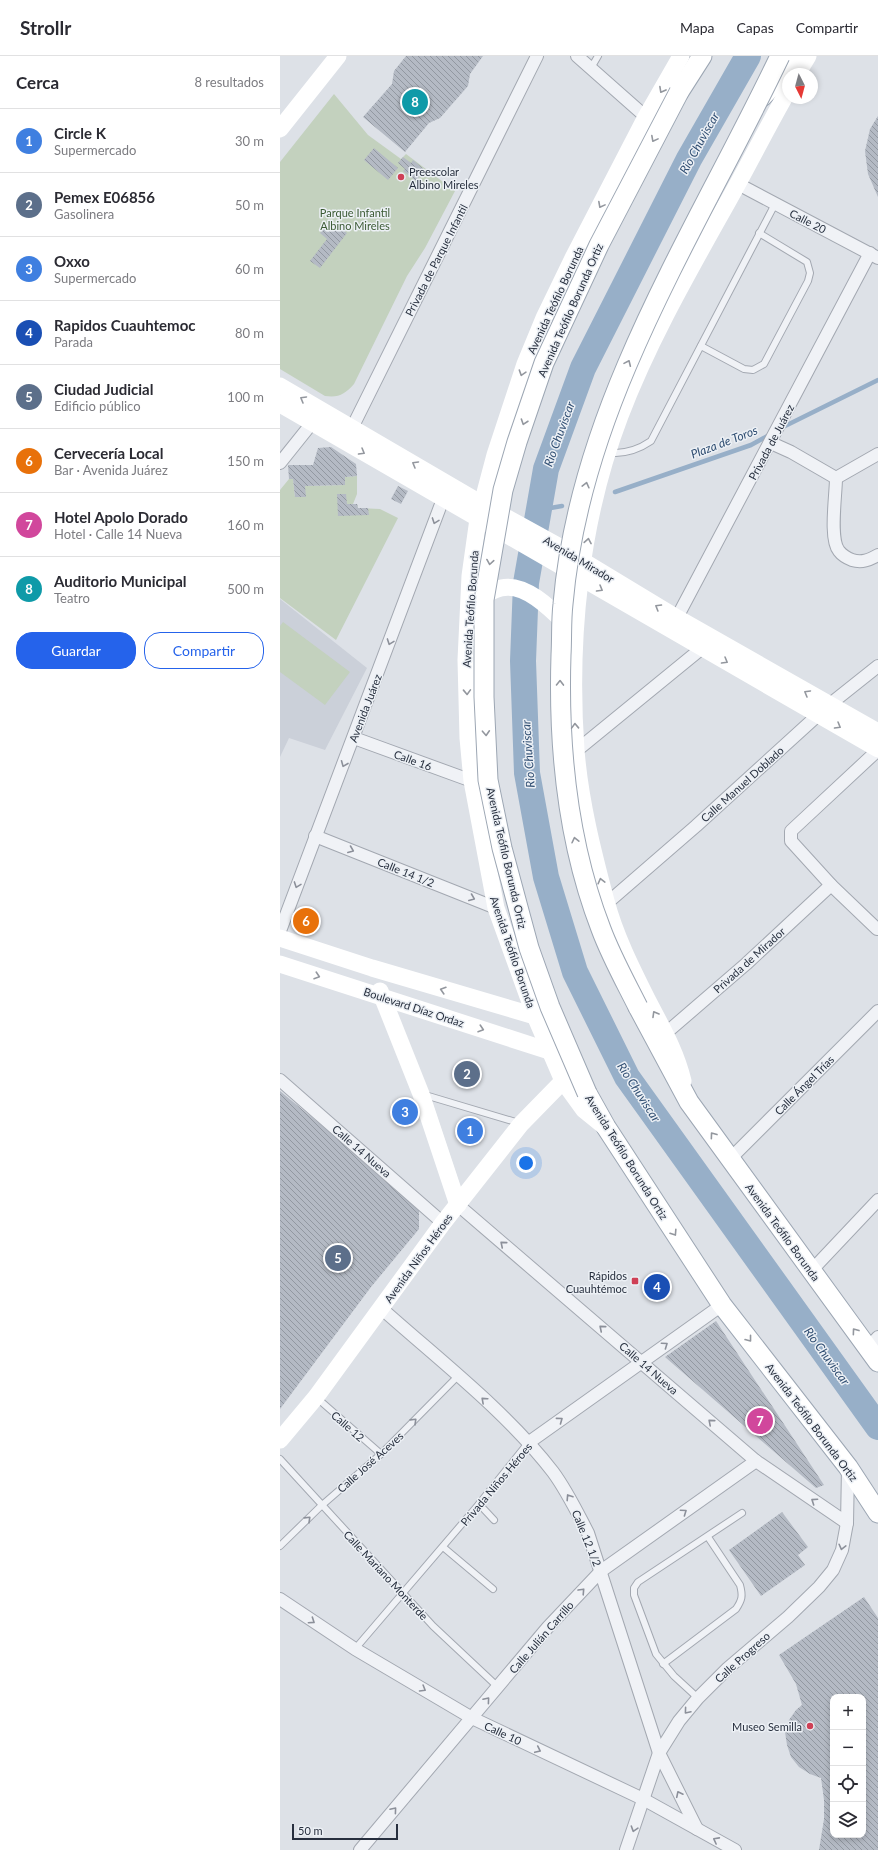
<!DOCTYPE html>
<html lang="es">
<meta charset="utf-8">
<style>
:root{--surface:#fff;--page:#f2f2f3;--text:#2b2b33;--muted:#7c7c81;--line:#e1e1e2;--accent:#2563eb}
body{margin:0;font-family:Lato,sans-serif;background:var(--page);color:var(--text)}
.controls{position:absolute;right:12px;bottom:12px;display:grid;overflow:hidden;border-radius:8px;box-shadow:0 2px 6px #0003}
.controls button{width:36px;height:36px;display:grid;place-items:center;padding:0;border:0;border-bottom:1px solid var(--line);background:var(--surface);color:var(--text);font:20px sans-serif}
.compass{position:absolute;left:502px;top:12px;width:36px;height:36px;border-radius:50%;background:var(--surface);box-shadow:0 2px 6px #0003;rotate:174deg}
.scale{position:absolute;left:12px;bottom:10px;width:106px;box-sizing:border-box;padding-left:4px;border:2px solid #272f3e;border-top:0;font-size:11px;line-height:14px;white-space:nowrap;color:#272f3e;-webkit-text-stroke:3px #ecf0f5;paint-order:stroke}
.you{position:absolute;left:246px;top:1107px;width:14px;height:14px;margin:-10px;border:3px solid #fff;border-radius:50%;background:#1a73e8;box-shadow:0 0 0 6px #1a73e833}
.badge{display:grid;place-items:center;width:26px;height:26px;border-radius:50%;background:var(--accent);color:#fff;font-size:13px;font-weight:700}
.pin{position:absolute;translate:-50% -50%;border:2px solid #fff;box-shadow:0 1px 4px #0006}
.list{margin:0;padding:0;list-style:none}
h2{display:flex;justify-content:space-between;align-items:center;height:52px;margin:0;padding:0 16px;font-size:17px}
h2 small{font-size:13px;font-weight:400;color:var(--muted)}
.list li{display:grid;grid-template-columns:26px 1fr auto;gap:12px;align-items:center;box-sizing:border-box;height:64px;padding:0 16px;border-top:1px solid var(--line)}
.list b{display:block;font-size:15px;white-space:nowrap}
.list p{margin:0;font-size:13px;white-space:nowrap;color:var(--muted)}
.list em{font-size:13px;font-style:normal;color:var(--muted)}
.actions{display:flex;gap:8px;padding:12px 16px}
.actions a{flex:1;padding:9px 0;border:1px solid var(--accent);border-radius:16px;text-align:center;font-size:14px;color:var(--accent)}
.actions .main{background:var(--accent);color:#fff}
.icon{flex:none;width:22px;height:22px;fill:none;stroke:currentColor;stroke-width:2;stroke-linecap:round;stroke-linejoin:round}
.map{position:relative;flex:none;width:598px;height:1794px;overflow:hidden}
header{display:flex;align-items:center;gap:24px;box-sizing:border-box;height:56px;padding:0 20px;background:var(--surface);border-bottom:1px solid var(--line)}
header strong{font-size:19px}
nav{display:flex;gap:22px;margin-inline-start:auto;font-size:14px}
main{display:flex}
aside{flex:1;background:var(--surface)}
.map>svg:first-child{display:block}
.built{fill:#cbd0d9}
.park{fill:#c3d1be}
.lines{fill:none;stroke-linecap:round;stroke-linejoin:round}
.stream{stroke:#97afc8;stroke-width:4.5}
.river{stroke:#97afc8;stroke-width:26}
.building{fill:url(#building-back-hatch);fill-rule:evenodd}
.lane-casing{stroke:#a3a8b1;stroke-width:8}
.street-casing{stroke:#a3a8b1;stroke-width:14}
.primary-casing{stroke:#9ca6b3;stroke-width:21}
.lane{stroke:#f0f2f6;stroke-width:6}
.street{stroke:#f0f2f6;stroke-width:12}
.secondary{stroke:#fff;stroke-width:17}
.primary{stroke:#fff;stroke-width:19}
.primary-bridge-casing{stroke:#9ca6b3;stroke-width:21;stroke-linecap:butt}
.primary-bridge{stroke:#fff;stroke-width:19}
.oneway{stroke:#93979e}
.oneway2{stroke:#8c909a}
.poi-dot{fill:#cf4056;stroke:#ecf0f5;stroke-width:1.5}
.labels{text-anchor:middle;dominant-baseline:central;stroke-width:3;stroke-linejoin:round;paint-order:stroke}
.poi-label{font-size:11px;fill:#272f3e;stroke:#ecf0f5;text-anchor:end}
.park-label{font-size:11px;fill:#3b5a34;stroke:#ecf0f5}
.street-label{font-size:11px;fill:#272f3e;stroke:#ecf0f5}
.water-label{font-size:12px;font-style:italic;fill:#304e72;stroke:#ecf0f5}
</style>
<header>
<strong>Strollr</strong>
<nav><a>Mapa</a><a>Capas</a><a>Compartir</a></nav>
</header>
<main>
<aside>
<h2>Cerca<small>8 resultados</small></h2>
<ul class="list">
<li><span class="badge" style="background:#3f7fe0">1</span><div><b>Circle K</b><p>Supermercado</p></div><em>30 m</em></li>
<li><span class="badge" style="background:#5c6f8a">2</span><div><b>Pemex E06856</b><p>Gasolinera</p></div><em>50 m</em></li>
<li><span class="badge" style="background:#3f7fe0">3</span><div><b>Oxxo</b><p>Supermercado</p></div><em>60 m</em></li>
<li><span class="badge" style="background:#1a4fb4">4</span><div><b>Rapidos Cuauhtemoc</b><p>Parada</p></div><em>80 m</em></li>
<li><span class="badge" style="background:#5c6f8a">5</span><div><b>Ciudad Judicial</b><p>Edificio público</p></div><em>100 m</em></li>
<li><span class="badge" style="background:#e8710a">6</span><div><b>Cervecería Local</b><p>Bar · Avenida Juárez</p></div><em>150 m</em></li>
<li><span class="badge" style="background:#d1479c">7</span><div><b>Hotel Apolo Dorado</b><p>Hotel · Calle 14 Nueva</p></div><em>160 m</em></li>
<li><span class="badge" style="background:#0f9aa8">8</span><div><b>Auditorio Municipal</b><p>Teatro</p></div><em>500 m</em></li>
</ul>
<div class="actions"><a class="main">Guardar</a><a>Compartir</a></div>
</aside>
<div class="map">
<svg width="598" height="1794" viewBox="0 0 598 1794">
<defs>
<pattern id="building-back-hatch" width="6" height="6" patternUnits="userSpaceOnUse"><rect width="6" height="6" fill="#b4bac4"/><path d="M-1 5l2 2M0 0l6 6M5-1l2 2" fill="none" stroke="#9298a1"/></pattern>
</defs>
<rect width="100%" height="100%" fill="#dde1e7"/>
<polygon class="built" points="0,543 87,612 45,694 9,682 0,701"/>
<g class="park">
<path d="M 54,38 L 88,79 L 121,103 L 126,98 L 175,135 L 145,192 L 127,220 L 74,328 C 65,338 59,342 45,340 L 0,313 L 0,106 Z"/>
<polygon points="77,420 77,438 73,448 77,448 78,452 100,453 118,462 56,584 0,542 0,434 9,423 13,423 15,441 25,441 25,430 65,429 65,421"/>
<polygon points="3,566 70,616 45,649 0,616 0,570"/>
</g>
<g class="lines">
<g class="stream">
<polyline points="501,372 598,324"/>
<polyline points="335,436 471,389 491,378"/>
<polyline points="259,454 282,450"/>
</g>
<polyline class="river" points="468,0 409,103 303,312 266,413 246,527 243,605 247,717 266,821 295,916 347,1021 598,1371"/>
</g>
<g class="building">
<polygon points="126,0 203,0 190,18 188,30 160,62 149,67 125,96 83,61 112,28 114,15"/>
<polygon points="598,60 598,141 588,118 585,95 590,73"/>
<polygon points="94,92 118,112 108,124 84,104"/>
<polygon points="123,101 131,107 133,104 145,114 136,125 123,115 125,113 118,107"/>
<polygon points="50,164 67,177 40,212 30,205 47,183 40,177"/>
<polygon points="51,391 76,408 77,420 65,421 65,429 25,430 26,441 15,441 13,423 9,423 8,409 33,409 38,392"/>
<polygon points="118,430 128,435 121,448 111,443"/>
<polygon points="57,438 66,438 67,448 77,448 78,452 88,452 89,459 58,460"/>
<polygon points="0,1035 139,1150 139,1173 91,1231 0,1353"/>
<polygon points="436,1265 544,1429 536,1432 385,1301"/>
<polygon points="502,1456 528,1491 518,1499 525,1509 481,1540 449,1494"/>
<path d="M 584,1541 L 598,1562 L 598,1794 L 539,1794 L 544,1763 L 544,1744 L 541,1722 L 530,1718 L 519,1711 L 511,1701 L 507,1689 L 505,1676 L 509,1664 L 516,1654 L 522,1649 L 516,1628 L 499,1599 ZM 553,1641 L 583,1641 L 583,1779 L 553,1779 Z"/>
</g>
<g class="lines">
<g class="lane-casing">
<g id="lane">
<polyline points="311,12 318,0"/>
<polyline points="421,290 464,313 473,314 484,308 528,225 530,217 527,206 479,177"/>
<path d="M 329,397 C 344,398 358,394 371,385 L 495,148"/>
<polyline points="145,1039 239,1067"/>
<polyline points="37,1342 101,1398"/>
<polyline points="0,1403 153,1570 218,1631"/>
<polyline points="199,1448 214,1464"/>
<polyline points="0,1490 41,1450 101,1398 178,1320"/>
<polyline points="163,1491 213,1533"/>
<polyline points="75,1593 199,1448 248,1387"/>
<path d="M 383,1608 L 456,1553 C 462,1544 463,1540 460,1529 L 428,1481"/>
<polyline points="418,1642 394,1620 376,1598 354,1539 354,1532 358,1526 462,1457"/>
</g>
</g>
<g class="street-casing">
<g id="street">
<polyline points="297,0 366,61"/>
<polyline points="458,128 598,202"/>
<polyline points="69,378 257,0"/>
<path d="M 491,387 L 511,396 L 556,422 C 556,439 549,483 559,495 C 562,499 567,502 572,504 C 582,507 589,504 598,499"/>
<polyline points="0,407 36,362"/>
<polyline points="556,422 598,398"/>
<polyline points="393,569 590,197"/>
<polyline points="74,682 192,725"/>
<polyline points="296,695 427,588"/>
<polyline points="35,780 216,852"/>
<polyline points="326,848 416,770 549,649 598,610"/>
<polyline points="597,873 551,829 511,785 511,775 598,694"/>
<polyline points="0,875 166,435"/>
<polyline points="386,977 466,908 551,829"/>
<polyline points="0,1024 163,1167"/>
<polyline points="450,1103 598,955"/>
<polyline points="178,1149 476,1405 567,1467"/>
<polyline points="531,1215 598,1144"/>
<path d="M 101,1252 C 158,1303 227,1356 273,1416 C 287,1435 297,1456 308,1477 L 379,1697 L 417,1773"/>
<polyline points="587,1293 598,1281"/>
<polyline points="248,1387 442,1249"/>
<polyline points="0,1543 75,1593 192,1662 363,1743 455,1794"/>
<polyline points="80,1794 268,1571 321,1515 476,1405"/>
<polyline points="346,1794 379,1697 399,1665 418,1642 448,1612 508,1561 539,1531 553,1514 562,1494 567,1467 568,1412"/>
</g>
</g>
<g class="primary-casing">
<g id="primary">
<polyline points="399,36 422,0"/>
<polyline points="482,41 501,21 515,0"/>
<polyline points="358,951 409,1046 598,1306"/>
<polyline points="307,1037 326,1071 442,1249 568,1411 598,1457"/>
</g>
</g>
<use href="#lane" class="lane"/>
<use href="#street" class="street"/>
<g class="secondary">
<polyline points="517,18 528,0"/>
<polyline points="0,73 58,0"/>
<polyline points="0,330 202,448 278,490 397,562 598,676"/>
<polyline points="0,348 598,693"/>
<path d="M 195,545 C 203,540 212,534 221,532 C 246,526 273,555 289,571"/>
<polyline points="0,882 92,912 255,960"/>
<polyline points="0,908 269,995"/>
<polyline points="100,935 141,1038 178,1149"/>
<path d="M 403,1025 C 396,995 381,970 367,943 C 351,911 335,879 326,845 C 313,796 300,745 296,694 C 288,582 300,465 340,360 C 367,289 405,222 442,156 C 465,116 485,75 508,35"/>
<polyline points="325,1071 304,1054 283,1025 255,960 216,852 192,725 188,682 186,604 190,520 198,463 215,399 245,308 264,262 293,202 366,61 401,0"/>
<polyline points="0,1384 36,1341 163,1167 241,1068 283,1025"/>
</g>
<use href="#primary" class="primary"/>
<g class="primary-bridge-casing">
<g id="primary-bridge">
<path d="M 358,951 C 345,925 331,900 321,873 C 287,785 278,692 281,599 C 282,582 281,565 283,548 C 290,467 315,384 347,309 C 392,203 451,103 500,0"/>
<polyline points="307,1037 270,951 249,892 222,792 208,724 204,641 204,544 223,434 237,386 264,307 319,189 399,36"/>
</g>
</g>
<use href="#primary-bridge" class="primary-bridge"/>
</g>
<defs><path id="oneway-chevron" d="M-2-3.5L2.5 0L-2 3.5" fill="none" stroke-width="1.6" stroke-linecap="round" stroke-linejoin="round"/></defs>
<g class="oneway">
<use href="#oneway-chevron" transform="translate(382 34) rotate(119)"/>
<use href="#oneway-chevron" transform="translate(374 83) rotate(118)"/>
<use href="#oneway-chevron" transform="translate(321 149) rotate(118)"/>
<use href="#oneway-chevron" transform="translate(348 307) rotate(-66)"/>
<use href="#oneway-chevron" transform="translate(242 317) rotate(108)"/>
<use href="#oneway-chevron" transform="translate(23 343) rotate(-150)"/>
<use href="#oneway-chevron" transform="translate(244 366) rotate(109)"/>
<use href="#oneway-chevron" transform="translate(82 396) rotate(30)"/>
<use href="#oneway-chevron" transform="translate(135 408) rotate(-150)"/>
<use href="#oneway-chevron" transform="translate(306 429) rotate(-76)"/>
<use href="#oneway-chevron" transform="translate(308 485) rotate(-80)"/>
<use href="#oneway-chevron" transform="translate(210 506) rotate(99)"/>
<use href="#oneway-chevron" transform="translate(320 533) rotate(30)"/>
<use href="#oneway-chevron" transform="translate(378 551) rotate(-149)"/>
<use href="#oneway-chevron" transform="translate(445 605) rotate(30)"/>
<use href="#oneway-chevron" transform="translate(280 627) rotate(-89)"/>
<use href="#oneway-chevron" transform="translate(187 636) rotate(88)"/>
<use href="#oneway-chevron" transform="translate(527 637) rotate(-150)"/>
<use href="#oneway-chevron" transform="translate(295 670) rotate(-92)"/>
<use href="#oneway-chevron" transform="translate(558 670) rotate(30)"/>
<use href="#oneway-chevron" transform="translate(206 677) rotate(87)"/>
<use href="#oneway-chevron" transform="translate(295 784) rotate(-103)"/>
<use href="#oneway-chevron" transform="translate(321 825) rotate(-104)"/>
<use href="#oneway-chevron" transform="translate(37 920) rotate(18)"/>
<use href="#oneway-chevron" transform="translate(163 934) rotate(-163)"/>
<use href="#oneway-chevron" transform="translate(375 958) rotate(-120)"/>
<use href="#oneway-chevron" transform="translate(201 973) rotate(18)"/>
<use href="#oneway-chevron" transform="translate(433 1079) rotate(-126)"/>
<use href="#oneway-chevron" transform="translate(394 1177) rotate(57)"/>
<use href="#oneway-chevron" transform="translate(575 1275) rotate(-126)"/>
<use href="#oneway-chevron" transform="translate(469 1283) rotate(52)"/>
</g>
<g class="oneway2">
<use href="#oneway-chevron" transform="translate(155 465) rotate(110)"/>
<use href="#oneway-chevron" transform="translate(110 586) rotate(110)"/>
<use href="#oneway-chevron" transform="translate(64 708) rotate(112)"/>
<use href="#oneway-chevron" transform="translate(71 794) rotate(22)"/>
<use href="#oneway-chevron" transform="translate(17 829) rotate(110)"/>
<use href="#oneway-chevron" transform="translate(192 842) rotate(22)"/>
<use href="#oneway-chevron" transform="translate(223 1188) rotate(-140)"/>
<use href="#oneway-chevron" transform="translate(322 1272) rotate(-140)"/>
<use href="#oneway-chevron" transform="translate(385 1289) rotate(-35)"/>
<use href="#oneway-chevron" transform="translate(204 1344) rotate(-138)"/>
<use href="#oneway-chevron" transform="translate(280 1364) rotate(-36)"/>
<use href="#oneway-chevron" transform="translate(134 1365) rotate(-44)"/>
<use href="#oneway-chevron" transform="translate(431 1366) rotate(-139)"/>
<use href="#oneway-chevron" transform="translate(289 1441) rotate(-123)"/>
<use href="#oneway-chevron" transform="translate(534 1445) rotate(-146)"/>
<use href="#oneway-chevron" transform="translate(404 1456) rotate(-35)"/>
<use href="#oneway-chevron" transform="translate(28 1463) rotate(-44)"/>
<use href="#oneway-chevron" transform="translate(562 1491) rotate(104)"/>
<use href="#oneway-chevron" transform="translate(302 1535) rotate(-47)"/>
<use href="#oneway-chevron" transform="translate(32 1565) rotate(34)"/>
<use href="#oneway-chevron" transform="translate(143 1633) rotate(31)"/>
<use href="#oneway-chevron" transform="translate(207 1644) rotate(-50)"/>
<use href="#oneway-chevron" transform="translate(407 1655) rotate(130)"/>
<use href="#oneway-chevron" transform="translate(258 1694) rotate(25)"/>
<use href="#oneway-chevron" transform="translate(399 1738) rotate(-116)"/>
<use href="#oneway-chevron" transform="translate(114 1754) rotate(-50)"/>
<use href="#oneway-chevron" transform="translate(354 1773) rotate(108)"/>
<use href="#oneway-chevron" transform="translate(436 1784) rotate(-152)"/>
</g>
<g class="poi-dot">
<circle cx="121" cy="121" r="4"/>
<rect x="351" y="1221" width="8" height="8" rx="2"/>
<circle cx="530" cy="1670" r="4"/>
</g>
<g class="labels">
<g class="poi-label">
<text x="129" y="115" text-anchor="start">Preescolar<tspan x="129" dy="13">Albino Mireles</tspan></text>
<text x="347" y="1219">Rápidos<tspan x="347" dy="13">Cuauhtémoc</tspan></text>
<text x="522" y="1670">Museo Semilla</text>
</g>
<g class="park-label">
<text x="75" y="156">Parque Infantil<tspan x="75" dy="13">Albino Mireles</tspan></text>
</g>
<g class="street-label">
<text transform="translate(528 165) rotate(27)">Calle 20</text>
<text transform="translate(156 204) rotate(-63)">Privada de Parque Infantil</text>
<text transform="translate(275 244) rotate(-65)">Avenida Teófilo Borunda</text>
<text transform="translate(290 254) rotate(-66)">Avenida Teófilo Borunda Ortiz</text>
<text transform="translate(491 386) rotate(-62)">Privada de Juárez</text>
<text transform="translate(299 503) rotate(31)">Avenida Mirador</text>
<text transform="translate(190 553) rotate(-86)">Avenida Teófilo Borunda</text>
<text transform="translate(85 652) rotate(-69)">Avenida Juárez</text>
<text transform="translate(133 704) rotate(20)">Calle 16</text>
<text transform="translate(462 728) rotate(-42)">Calle Manuel Doblado</text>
<text transform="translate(227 802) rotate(77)">Avenida Teófilo Borunda Ortiz</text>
<text transform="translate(126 816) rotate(22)">Calle 14 1/2</text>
<text transform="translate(233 896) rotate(71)">Avenida Teófilo Borunda</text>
<text transform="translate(469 904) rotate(-42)">Privada de Mirador</text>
<text transform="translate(134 951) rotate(18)">Boulevard Díaz Ordaz</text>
<text transform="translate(524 1029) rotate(-45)">Calle Ángel Trías</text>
<text transform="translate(82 1095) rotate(41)">Calle 14 Nueva</text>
<text transform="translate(347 1101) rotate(58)">Avenida Teófilo Borunda Ortiz</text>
<text transform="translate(503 1176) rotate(54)">Avenida Teófilo Borunda</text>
<text transform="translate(138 1202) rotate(-54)">Avenida Niños Héroes</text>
<text transform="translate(369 1312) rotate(41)">Calle 14 Nueva</text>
<text transform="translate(532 1366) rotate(53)">Avenida Teófilo Borunda Ortiz</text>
<text transform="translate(68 1370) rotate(41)">Calle 12</text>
<text transform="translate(90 1406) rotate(-42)">Calle José Aceves</text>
<text transform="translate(216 1428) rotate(-50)">Privada Niños Héroes</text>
<text transform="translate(307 1482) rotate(68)">Calle 12 1/2</text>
<text transform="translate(106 1519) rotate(47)">Calle Mariano Monterde</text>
<text transform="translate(261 1581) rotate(-49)">Calle Julián Carrillo</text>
<text transform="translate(462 1601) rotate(-42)">Calle Progreso</text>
<text transform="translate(223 1677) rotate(25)">Calle 10</text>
</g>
<g class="water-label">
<text transform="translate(419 87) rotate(-61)">Rio Chuviscar</text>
<text transform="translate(279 378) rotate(-70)">Rio Chuviscar</text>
<text transform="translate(444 386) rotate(-21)">Plaza de Toros</text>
<text transform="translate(248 698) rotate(-94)">Rio Chuviscar</text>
<text transform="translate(359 1036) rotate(57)">Rio Chuviscar</text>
<text transform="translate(547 1300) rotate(54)">Rio Chuviscar</text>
</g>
</g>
</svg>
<div class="controls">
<button>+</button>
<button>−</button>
<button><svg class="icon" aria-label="locate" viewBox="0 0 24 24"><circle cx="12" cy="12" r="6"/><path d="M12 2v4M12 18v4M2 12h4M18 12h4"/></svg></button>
<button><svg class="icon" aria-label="layers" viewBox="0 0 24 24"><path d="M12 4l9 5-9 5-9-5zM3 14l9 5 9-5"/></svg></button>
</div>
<svg class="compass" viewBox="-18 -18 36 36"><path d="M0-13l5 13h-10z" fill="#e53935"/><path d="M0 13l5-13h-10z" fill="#7c7c81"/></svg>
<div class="scale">50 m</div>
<div class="you"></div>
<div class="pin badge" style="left:190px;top:1075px;background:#3f7fe0">1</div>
<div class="pin badge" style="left:187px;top:1018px;background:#5c6f8a">2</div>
<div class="pin badge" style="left:125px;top:1056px;background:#3f7fe0">3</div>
<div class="pin badge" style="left:377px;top:1231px;background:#1a4fb4">4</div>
<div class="pin badge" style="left:58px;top:1202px;background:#5c6f8a">5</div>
<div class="pin badge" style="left:26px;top:865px;background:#e8710a">6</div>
<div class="pin badge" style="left:480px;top:1365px;background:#d1479c">7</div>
<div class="pin badge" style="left:135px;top:46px;background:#0f9aa8">8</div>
</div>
</main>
